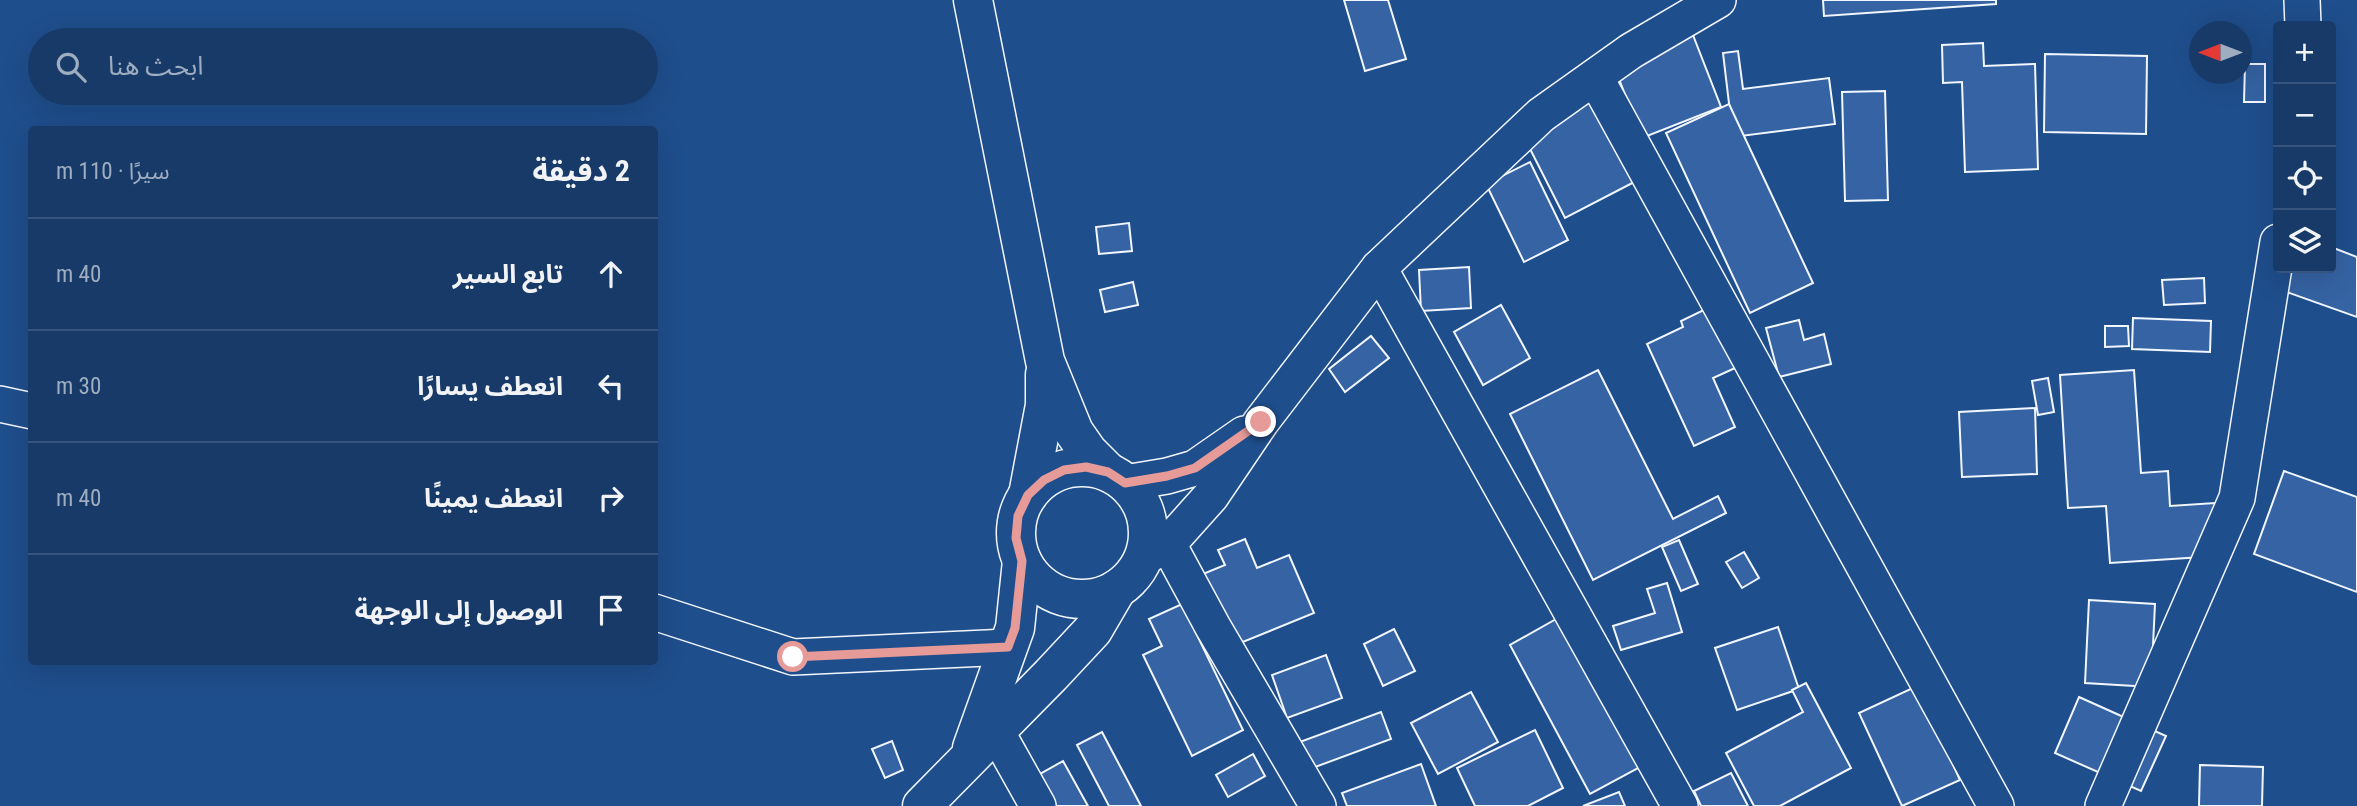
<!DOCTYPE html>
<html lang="ar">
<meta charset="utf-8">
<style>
:root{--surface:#173a69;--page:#244571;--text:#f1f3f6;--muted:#9eadc0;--line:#36547d}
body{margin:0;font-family:"Roboto Condensed","Noto Sans Arabic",sans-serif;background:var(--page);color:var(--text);direction:rtl}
.controls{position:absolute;right:21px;top:21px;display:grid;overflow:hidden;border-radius:7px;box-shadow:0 7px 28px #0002}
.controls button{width:63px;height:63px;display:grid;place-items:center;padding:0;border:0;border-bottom:2px solid var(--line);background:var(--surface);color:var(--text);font:35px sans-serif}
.compass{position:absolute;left:2189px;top:21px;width:63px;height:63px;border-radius:50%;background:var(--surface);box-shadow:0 7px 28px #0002;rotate:270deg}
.stop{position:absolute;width:21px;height:21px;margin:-16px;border:5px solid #e69b98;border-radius:50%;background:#fff}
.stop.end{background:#e69b98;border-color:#fff;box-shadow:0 2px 7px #0008}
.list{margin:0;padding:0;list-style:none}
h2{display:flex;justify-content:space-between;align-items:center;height:91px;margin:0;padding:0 28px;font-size:30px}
h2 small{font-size:23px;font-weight:400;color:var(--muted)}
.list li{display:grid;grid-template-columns:46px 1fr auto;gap:21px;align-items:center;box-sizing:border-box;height:112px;padding:0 28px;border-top:2px solid var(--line)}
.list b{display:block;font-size:26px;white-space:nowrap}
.list em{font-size:23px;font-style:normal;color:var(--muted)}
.icon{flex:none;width:38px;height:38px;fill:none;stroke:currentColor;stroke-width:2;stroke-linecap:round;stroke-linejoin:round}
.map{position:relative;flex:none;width:2357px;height:806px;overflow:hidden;direction:ltr}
.search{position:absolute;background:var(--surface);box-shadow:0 7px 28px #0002;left:28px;top:28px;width:630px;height:77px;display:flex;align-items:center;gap:18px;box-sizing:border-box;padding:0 24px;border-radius:38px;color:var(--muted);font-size:26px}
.panel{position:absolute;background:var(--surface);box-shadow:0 7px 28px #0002;left:28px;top:126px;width:630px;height:539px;border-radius:7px;direction:rtl}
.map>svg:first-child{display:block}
.building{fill:#3563a3;stroke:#f2f6ff;stroke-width:2}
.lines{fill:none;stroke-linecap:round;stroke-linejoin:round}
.minor-casing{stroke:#f2f6ff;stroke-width:38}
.tertiary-casing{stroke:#f2f6ff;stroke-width:41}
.minor{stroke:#1f4e8c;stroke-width:35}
.tertiary{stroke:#1f4e8c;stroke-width:38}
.route{stroke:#e69b98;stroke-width:9}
</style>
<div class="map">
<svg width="2357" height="806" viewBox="0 0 2357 806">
<rect width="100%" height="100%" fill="#1f4e8c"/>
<g class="building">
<polygon points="1344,0 1388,0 1406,59 1365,71"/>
<polygon points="1823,0 1996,0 1996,4 1824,16"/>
<polygon points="1691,30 1721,107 1642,138 1612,61"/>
<polygon points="1983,43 1984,66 2035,64 2038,169 1965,172 1962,82 1943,83 1942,45"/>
<polygon points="1738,51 1743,89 1829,78 1835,124 1733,137 1723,53"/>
<polygon points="2045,54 2147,56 2146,134 2044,132"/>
<polygon points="2245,64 2265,64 2265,102 2244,102"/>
<polygon points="1885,91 1888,200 1845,201 1842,92"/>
<polygon points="1598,93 1642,178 1565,218 1522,133"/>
<polygon points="1729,104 1813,283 1750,313 1666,133"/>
<polygon points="1530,162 1568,240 1524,262 1486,184"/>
<polygon points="1129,223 1132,251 1099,254 1096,227"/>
<polygon points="2331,247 2357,257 2357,317 2270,286 2278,268 2331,268"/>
<polygon points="1469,267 1471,308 1421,311 1419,270"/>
<polygon points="2204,278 2205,303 2164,305 2162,280"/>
<polygon points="1133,282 1138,305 1105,312 1100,290"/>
<polygon points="1716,304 1744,364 1713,378 1735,427 1694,446 1647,344 1683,327 1681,321"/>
<polygon points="1501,305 1530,358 1483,385 1454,332"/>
<polygon points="2133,318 2211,321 2210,352 2132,349"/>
<polygon points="1799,320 1804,340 1824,334 1831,364 1779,377 1766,328"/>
<polygon points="2105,326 2128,326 2129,346 2105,347"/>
<polygon points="1371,336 1389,358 1345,392 1329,369"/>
<polygon points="1598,370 1673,519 1718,496 1726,513 1593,580 1510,414"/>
<polygon points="2134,370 2141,473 2168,471 2170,506 2215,503 2218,556 2110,563 2106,506 2068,508 2060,375"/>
<polygon points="2048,378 2054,412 2038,415 2032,381"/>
<polygon points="2035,408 2037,474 1962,477 1959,412"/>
<polygon points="2284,471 2357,497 2357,592 2254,554"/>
<polygon points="1245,539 1257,568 1289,555 1314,613 1228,648 1198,576 1225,565 1218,550"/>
<polygon points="1679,540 1698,584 1681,591 1662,547"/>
<polygon points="1744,552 1759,578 1742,588 1726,562"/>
<polygon points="1667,583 1682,632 1621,650 1613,626 1655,613 1647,589"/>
<polygon points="2089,600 2155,604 2151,687 2085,683"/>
<polygon points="1182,604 1243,730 1192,756 1143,655 1162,646 1149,619"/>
<polygon points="1572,610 1653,760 1590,794 1510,645"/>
<polygon points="1778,627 1799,689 1737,710 1715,648"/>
<polygon points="1394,629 1415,671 1383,686 1364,644"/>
<polygon points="1326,655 1342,698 1287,718 1272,675"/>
<polygon points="1806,683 1851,768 1780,806 1754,806 1726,753 1803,712 1792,690"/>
<polygon points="1917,686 1960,780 1902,806 1859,713"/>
<polygon points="1471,692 1498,742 1438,774 1411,723"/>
<polygon points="2079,697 2166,736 2141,791 2055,753"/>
<polygon points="1381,712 1391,739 1307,770 1297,743"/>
<polygon points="1535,730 1563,788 1528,806 1475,806 1457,768"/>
<polygon points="1102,732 1141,806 1109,806 1077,745"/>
<polygon points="892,741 903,770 885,778 872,749"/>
<polygon points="1253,754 1265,776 1228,797 1216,775"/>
<polygon points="1063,761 1088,806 1048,806 1033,778"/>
<polygon points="1421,764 1436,806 1347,806 1342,793"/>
<polygon points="2200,765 2263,767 2262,806 2199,806"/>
<polygon points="1731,773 1748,806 1701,806 1694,791"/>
<polygon points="1619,792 1625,806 1583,806"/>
</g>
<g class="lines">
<g class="minor-casing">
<g id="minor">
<polyline points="2302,0 2303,26"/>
<polyline points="1595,77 1996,806"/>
<polyline points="1379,268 1680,806"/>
<polyline points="0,404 32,411"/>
<polyline points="1125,483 1167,476 1195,468 1244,434"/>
<polyline points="1168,544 1213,627 1318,806"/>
<polyline points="1143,558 1168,544 1211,496 1261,422 1379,268 1541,115 1631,51 1718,0"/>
<polyline points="654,612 793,657 1008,647"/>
<polyline points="996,731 1038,806"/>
<polyline points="2103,806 2237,498 2278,242"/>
</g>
</g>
<g class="tertiary-casing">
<g id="tertiary">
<polyline points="973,0 1045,361 1074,432 1088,452 1108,472"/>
<circle cx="1082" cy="533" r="66"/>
<polyline points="1028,495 1045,405 1045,374"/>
<polyline points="972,748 1015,628 1022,561"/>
<polyline points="922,806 1051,675 1093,630 1117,589"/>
</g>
</g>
<use href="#minor" class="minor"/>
<use href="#tertiary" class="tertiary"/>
</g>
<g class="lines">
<polyline class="route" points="793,657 1008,647 1015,628 1022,561 1016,538 1018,516 1028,495 1044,480 1064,470 1086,467 1108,472 1125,483 1167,476 1195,468 1261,422"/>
</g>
</svg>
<div class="controls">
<button>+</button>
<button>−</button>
<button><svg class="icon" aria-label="locate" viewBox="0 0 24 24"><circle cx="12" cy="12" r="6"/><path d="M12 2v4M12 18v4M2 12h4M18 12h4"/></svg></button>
<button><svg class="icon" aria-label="layers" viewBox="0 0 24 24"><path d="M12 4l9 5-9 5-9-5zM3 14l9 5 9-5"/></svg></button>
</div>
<svg class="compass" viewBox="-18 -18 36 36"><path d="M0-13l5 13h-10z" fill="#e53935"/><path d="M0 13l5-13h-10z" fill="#9eadc0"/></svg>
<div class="stop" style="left:793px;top:657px"></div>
<div class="stop end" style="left:1261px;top:422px"></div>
<div class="search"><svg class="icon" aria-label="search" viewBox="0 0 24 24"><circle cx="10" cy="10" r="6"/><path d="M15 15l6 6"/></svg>ابحث هنا</div>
<section class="panel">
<h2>2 دقيقة<small>سيرًا · 110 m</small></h2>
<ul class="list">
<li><svg class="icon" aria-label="ahead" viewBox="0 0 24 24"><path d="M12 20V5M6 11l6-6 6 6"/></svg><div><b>تابع السير</b></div><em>40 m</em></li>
<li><svg class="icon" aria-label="left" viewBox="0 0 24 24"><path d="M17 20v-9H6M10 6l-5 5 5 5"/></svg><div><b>انعطف يسارًا</b></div><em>30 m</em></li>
<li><svg class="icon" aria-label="right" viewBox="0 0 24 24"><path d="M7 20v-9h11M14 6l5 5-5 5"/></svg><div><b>انعطف يمينًا</b></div><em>40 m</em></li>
<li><svg class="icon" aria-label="arrive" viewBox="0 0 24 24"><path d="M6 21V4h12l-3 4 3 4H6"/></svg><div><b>الوصول إلى الوجهة</b></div></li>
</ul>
</section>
</div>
